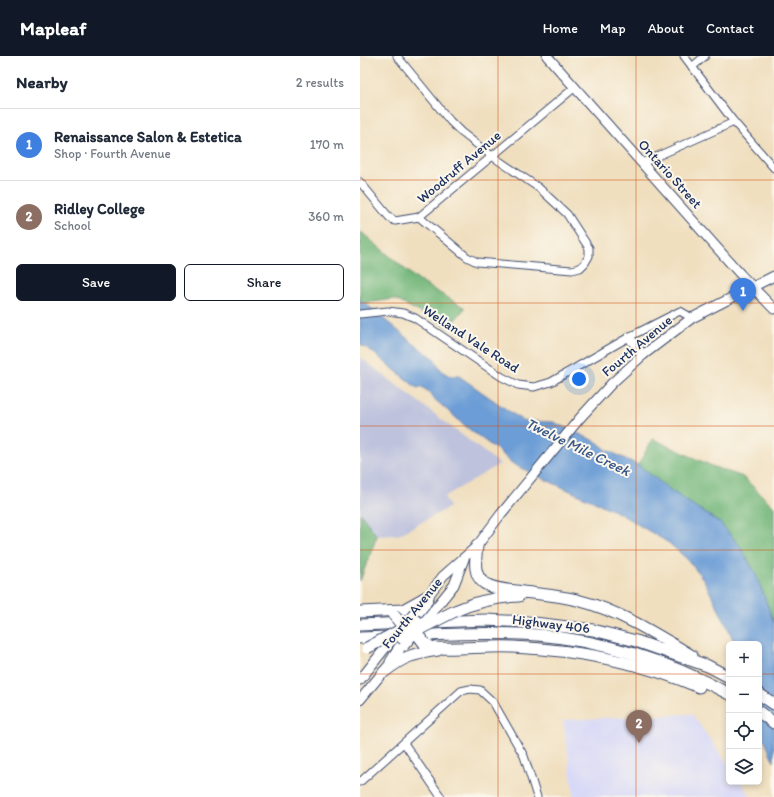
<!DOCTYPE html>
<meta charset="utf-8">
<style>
:root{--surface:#fff;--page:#f6f6f7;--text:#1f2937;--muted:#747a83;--line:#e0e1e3;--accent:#111827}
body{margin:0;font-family:Itim,sans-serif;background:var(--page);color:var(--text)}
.controls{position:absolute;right:12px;bottom:12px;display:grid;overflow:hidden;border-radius:6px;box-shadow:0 2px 6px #0003}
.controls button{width:36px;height:36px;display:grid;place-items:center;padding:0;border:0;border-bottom:1px solid var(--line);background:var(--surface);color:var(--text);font:20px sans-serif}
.you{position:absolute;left:219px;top:323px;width:14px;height:14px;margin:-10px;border:3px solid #fff;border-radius:50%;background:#1a73e8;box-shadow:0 0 0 6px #1a73e833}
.badge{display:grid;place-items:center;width:26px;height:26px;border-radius:50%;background:var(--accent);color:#fff;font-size:13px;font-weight:700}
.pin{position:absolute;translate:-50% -33px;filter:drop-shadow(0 1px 2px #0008)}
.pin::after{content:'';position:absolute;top:21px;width:14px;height:12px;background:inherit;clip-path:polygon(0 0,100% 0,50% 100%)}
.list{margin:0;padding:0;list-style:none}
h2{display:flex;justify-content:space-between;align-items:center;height:52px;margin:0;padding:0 16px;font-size:17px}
h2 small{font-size:13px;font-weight:400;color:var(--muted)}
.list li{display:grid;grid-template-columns:26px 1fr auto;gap:12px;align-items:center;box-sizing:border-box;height:72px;padding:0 16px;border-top:1px solid var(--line)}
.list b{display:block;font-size:15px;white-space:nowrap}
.list p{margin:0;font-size:13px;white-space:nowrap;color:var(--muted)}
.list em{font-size:13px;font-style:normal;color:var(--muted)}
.actions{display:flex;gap:8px;padding:12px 16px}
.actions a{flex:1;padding:9px 0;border:1px solid var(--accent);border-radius:6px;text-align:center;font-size:14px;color:var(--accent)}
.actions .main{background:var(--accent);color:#fff}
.icon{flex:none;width:22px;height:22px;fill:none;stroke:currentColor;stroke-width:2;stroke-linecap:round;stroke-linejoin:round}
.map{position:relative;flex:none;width:414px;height:741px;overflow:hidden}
header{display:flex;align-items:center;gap:24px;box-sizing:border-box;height:56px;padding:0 20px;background:var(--accent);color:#fff}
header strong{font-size:19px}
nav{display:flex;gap:22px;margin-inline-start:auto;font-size:14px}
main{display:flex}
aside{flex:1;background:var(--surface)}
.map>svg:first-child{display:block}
.built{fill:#d6d7f8}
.industrial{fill:#bec2dd}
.forest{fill:#72b679;stroke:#46726c}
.water{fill:#6c9dd6;stroke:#44669a}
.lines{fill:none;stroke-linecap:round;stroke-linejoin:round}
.minor-casing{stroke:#3b496d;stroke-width:9}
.major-casing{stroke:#3b496d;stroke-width:11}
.highway-casing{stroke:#3b496d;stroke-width:13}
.minor{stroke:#fff;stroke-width:7}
.major{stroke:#fff;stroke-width:9}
.highway{stroke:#fff;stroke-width:11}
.major-bridge-casing{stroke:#3b496d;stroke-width:11;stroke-linecap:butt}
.highway-bridge-casing{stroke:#3b496d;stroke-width:13;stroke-linecap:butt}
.major-bridge{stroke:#fff;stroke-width:9}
.highway-bridge{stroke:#fff;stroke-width:11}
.grid{fill:none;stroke:#d45514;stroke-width:1;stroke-opacity:0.55}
.labels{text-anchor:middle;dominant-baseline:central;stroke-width:4;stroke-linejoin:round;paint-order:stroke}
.street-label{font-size:14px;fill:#1b2f5e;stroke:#fbf7ec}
.water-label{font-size:15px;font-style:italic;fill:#375688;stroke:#fbf7ec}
</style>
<header>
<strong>Mapleaf</strong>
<nav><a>Home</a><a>Map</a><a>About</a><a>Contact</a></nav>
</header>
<main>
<aside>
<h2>Nearby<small>2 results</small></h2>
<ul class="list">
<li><span class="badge" style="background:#3f7fe0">1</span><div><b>Renaissance Salon &amp; Estetica</b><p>Shop · Fourth Avenue</p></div><em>170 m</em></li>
<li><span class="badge" style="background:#8d6e63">2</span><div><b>Ridley College</b><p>School</p></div><em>360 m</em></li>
</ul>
<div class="actions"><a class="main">Save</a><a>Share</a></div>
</aside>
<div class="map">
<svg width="414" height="741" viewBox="0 0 414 741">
<rect width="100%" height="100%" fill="#fbf7ec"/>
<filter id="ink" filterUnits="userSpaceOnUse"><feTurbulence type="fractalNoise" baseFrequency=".025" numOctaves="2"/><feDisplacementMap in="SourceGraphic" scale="8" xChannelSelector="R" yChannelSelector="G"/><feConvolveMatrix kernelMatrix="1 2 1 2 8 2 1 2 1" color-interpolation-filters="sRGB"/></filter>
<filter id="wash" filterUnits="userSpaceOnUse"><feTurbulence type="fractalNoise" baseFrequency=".012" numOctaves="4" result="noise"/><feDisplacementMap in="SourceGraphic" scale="16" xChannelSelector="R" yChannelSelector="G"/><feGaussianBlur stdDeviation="0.9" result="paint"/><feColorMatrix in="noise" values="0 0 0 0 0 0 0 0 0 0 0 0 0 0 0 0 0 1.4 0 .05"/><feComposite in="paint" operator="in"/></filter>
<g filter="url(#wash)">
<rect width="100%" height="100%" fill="#f0dfbf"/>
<polygon class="built" points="332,658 369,710 369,726 380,726 391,741 214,741 203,664"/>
<polygon class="industrial" points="0,301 140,408 84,441 90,451 38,479 17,480 0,457"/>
<g class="forest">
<polygon points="0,175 59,225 105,252 89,271 34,243 5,247 0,243"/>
<polygon points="293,383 352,410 383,421 414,451 414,567 395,516 379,489 360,467 313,436 278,409"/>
<polygon points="0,457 17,480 0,525"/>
</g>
<polygon class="water" points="0,243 59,292 74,302 79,311 83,316 90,320 99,320 163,365 193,366 237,386 247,394 278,409 313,436 360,467 379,489 395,516 414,567 414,706 399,672 399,588 375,588 368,572 344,524 327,503 309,487 257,456 184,423 153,408 140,396 110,374 72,341 73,339 62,331 57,332 10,294 0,288"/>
</g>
<g filter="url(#ink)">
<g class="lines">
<g class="minor-casing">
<g id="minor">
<polyline points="37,0 90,65 101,76 132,100 179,132 207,158 229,192 229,200 225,207 220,212 212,214 117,206 107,201 59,161"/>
<polyline points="324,0 374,66 414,112"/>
<polyline points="332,11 345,0"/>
<polyline points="282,107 374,66"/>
<polyline points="0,126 29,161 35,165 59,161 214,32"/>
<polyline points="0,258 28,255 43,257 55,262 142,321 158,329 174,331 191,326 269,281 320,255 332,262"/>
<polyline points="44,687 81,741"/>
<polyline points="0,726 101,635 110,633 120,634 133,646 164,700 177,741"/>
</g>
</g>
<g class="major-casing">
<g id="major">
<polyline points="187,0 381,219 414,253"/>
<polyline points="269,281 283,299"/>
<polyline points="65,544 83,520 117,490 141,458 220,362 252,327 283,299 332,262 414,220"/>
<polyline points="73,555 94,529 104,503"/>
<polyline points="0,624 26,591"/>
<polyline points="0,644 28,610"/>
</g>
</g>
<g class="highway-casing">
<g id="highway">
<path d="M 117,490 C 116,502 112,518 124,527 C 133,533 146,534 156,535 C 176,538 197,539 217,544 C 258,554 296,578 332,600"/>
<path d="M 95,555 C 115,546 137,541 159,540"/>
<polyline points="0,556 43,554 68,540"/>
<polyline points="57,565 68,541"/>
<polyline points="73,566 126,564 166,566 233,574 276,585 299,593 348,610 369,621"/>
<polyline points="0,569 47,567"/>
<path d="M 50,580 C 92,578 135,576 178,579 C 244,585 310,606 369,638"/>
<polyline points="0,582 29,581"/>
<path d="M 64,587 L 71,591 L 77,592 C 102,593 128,590 153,591 C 216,594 281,606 339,631"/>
<polyline points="31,606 38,595 42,582"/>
<path d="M 24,616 C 44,600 53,598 78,594"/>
<polyline points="399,638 414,648"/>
<polyline points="399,656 414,667"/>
</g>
</g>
<use href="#minor" class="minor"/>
<use href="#major" class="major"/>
<use href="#highway" class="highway"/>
<g class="major-bridge-casing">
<g id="major-bridge">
<polyline points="44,590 73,555"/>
<polyline points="26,591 55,556"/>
</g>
</g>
<g class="highway-bridge-casing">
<g id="highway-bridge">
<polyline points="33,558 41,568 42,582 95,555"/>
<polyline points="7,592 57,565 58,579 64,587"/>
</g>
</g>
<use href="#major-bridge" class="major-bridge"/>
<use href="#highway-bridge" class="highway-bridge"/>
</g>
</g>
<path class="grid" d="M 138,0 L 138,741M 276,0 L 276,741M 0,124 L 414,124M 0,247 L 414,247M 0,370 L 414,370M 0,494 L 414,494M 0,618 L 369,618M 399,618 L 414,618"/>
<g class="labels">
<g class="street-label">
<text transform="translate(99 111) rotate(-40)">Woodruff Avenue</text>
<text transform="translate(310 118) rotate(48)">Ontario Street</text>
<text transform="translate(111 283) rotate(33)">Welland Vale Road</text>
<text transform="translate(277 290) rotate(-40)">Fourth Avenue</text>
<text transform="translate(52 557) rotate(-51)">Fourth Avenue</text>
<text transform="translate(191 568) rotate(7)">Highway 406</text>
</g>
<g class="water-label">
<text transform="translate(218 391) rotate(26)">Twelve Mile Creek</text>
</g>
</g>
</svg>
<div class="controls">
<button>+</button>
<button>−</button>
<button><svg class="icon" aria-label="locate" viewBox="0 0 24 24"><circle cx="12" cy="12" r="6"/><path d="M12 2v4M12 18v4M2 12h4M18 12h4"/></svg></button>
<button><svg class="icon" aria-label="layers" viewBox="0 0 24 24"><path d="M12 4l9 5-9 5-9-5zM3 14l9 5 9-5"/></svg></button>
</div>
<div class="you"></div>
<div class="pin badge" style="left:383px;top:255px;background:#3f7fe0">1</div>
<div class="pin badge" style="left:279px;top:687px;background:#8d6e63">2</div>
</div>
</main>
